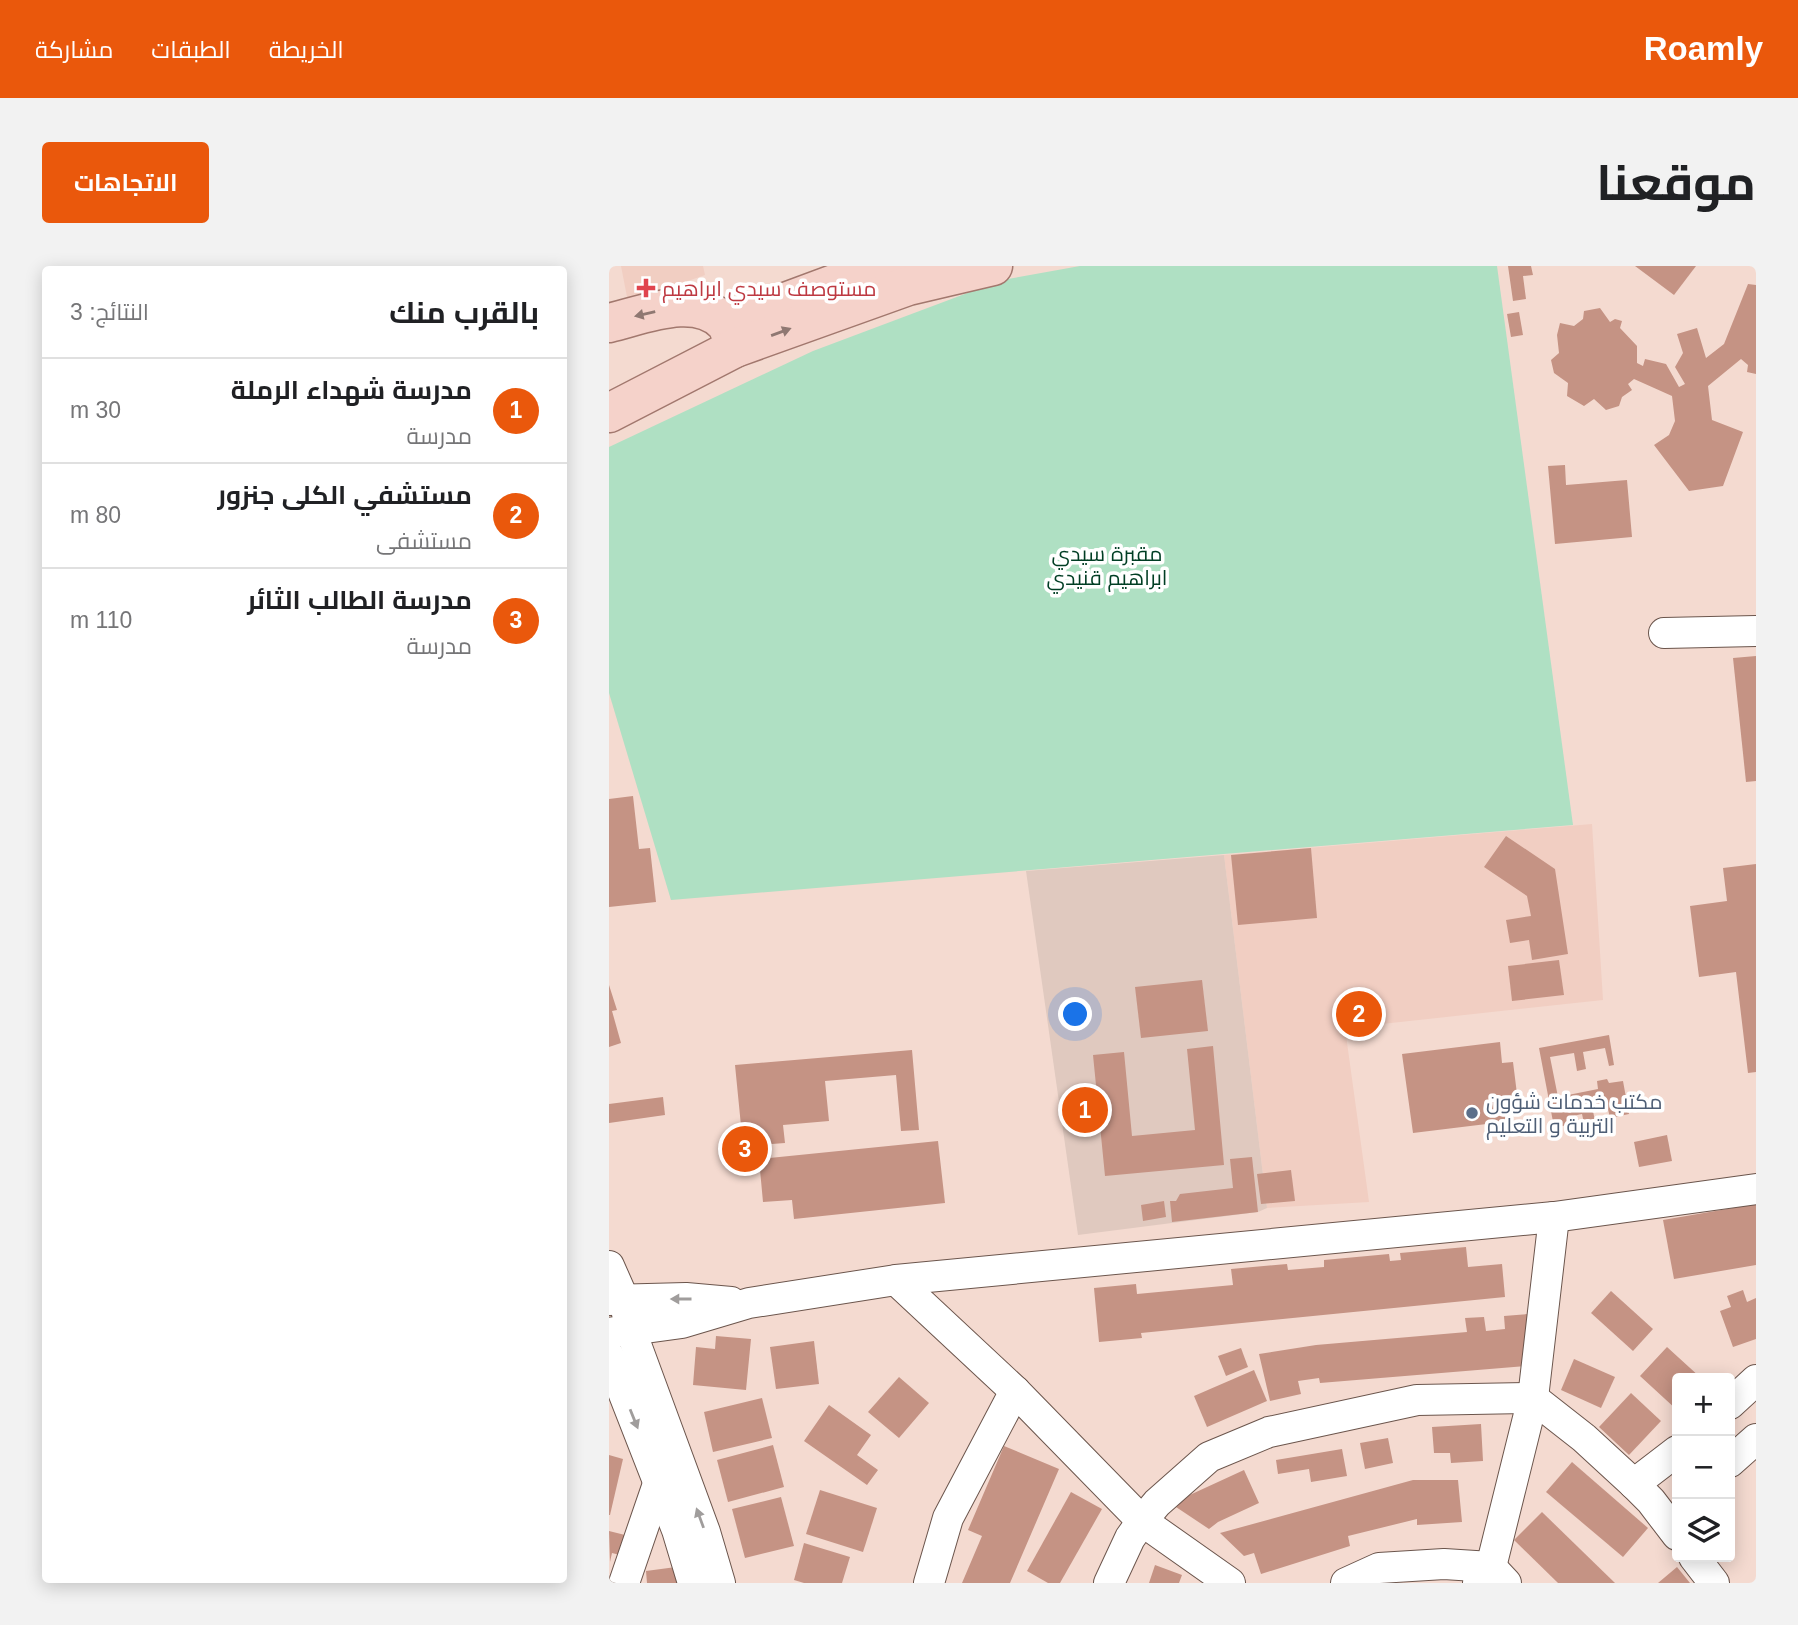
<!DOCTYPE html>
<html lang="ar">
<meta charset="utf-8">
<style>
:root{--surface:#fff;--page:#f2f2f2;--text:#202124;--muted:#757577;--line:#e0e0e0;--accent:#ea580c}
body{margin:0;font-family:Helvetica,Cairo,sans-serif;background:var(--page);color:var(--text);direction:rtl}
.controls{position:absolute;right:21px;bottom:21px;display:grid;overflow:hidden;border-radius:7px;box-shadow:0 4px 18px #0003}
.controls button{width:63px;height:63px;display:grid;place-items:center;padding:0;border:0;border-bottom:2px solid var(--line);background:var(--surface);color:var(--text);font:35px sans-serif}
.you{position:absolute;left:467px;top:749px;width:24px;height:24px;margin:-18px;border:5px solid #fff;border-radius:50%;background:#1a73e8;box-shadow:0 0 0 10px #1a73e833}
.badge{display:grid;place-items:center;width:46px;height:46px;border-radius:50%;background:var(--accent);color:#fff;font-size:23px;font-weight:700}
.pin{position:absolute;translate:-50% -50%;border:4px solid #fff;box-shadow:0 2px 7px #0006}
.list{margin:0;padding:0;list-style:none}
h2{display:flex;justify-content:space-between;align-items:center;height:91px;margin:0;padding:0 28px;font-size:30px}
h2 small{font-size:23px;font-weight:400;color:var(--muted)}
.list li{display:grid;grid-template-columns:46px 1fr auto;gap:21px;align-items:center;box-sizing:border-box;height:105px;padding:0 28px;border-top:2px solid var(--line)}
.list b{display:block;font-size:26px;white-space:nowrap}
.list p{margin:0;font-size:23px;white-space:nowrap;color:var(--muted)}
.list em{font-size:23px;font-style:normal;color:var(--muted)}
.icon{flex:none;width:38px;height:38px;fill:none;stroke:currentColor;stroke-width:2;stroke-linecap:round;stroke-linejoin:round}
.map{position:relative;flex:none;width:1147px;height:1317px;overflow:hidden;direction:ltr;border-radius:7px}
header{display:flex;align-items:center;gap:42px;box-sizing:border-box;height:98px;padding:0 35px;background:var(--accent);color:#fff}
header strong{font-size:33px}
nav{display:flex;gap:38px;margin-inline-start:auto;font-size:24px}
.intro{display:flex;align-items:center;justify-content:space-between;box-sizing:border-box;height:168px;padding:0 42px}
h1{margin:0;font-size:49px}
.button{padding:18px 32px;border-radius:7px;background:var(--accent);color:#fff;font-size:24px;font-weight:700}
main{display:flex;gap:42px;padding:0 42px}
aside{flex:1;background:var(--surface);border-radius:7px;box-shadow:0 4px 18px #0003}
.map>svg:first-child{display:block}
.built{fill:#f1cec2}
.education{fill:#e0c9bf}
.green{fill:#afe0c3}
.building{fill:#c59384}
.lines{fill:none;stroke-linecap:round;stroke-linejoin:round}
.minor-casing{stroke:#6b554c;stroke-width:32}
.major-casing{stroke:#a2786e;stroke-width:41}
.minor{stroke:#fff;stroke-width:30}
.major{stroke:#f5d2ca;stroke-width:38}
.oneway{fill:#8f7872}
.oneway2{fill:#a09d9c}
.health-dot{fill:#e0444e;stroke:#fff;stroke-width:2.5}
.service-dot{fill:#5c6f8a;stroke:#fff;stroke-width:2.5}
.labels{text-anchor:middle;dominant-baseline:central;stroke-width:7;stroke-linejoin:round;paint-order:stroke}
.health-label{font-size:21px;fill:#be3a42;stroke:#fff;text-anchor:start}
.park-label{font-size:21px;fill:#003e24;stroke:#fff}
.service-label{font-size:21px;fill:#4e5e75;stroke:#fff;text-anchor:start}
</style>
<header>
<strong>Roamly</strong>
<nav><a>الخريطة</a><a>الطبقات</a><a>مشاركة</a></nav>
</header>
<div class="intro"><h1>موقعنا</h1><a class="button">الاتجاهات</a></div>
<main>
<div class="map">
<svg width="1147" height="1317" viewBox="0 0 1147 1317">
<rect width="100%" height="100%" fill="#f4dad0"/>
<g class="built">
<polygon points="12,0 94,0 96,9 19,36"/>
<polygon points="983,558 994,734 736,762 760,936 658,942 615,589"/>
</g>
<polygon class="education" points="615,589 658,942 649,946 469,969 417,605"/>
<polygon class="green" points="471,0 888,0 964,559 62,634 0,427 0,181 204,85 393,14"/>
<g class="building">
<polygon points="899,0 922,0 924,9 914,10 917,33 904,35"/>
<polygon points="1026,0 1087,0 1065,29"/>
<polygon points="1139,18 1147,19 1147,108 1138,106 1139,99 1132,93 1099,120 1103,154 1134,166 1114,220 1080,225 1045,179 1060,169 1066,155 1063,130 1025,113 1019,118 1023,124 1013,131 1010,140 997,144 985,133 975,140 958,130 959,117 945,107 942,94 950,87 948,69 951,57 965,60 974,53 975,45 991,42 1001,56 1006,53 1013,55 1011,62 1028,80 1028,97 1034,100 1036,93 1057,98 1070,121 1076,118 1066,101 1074,87 1068,68 1088,62 1097,92 1115,78"/>
<polygon points="910,46 914,69 902,71 898,48"/>
<polygon points="956,199 957,219 1018,214 1023,271 946,278 939,200"/>
<polygon points="1147,390 1147,515 1137,516 1124,392"/>
<polygon points="24,530 30,583 41,582 47,636 0,641 0,533"/>
<polygon points="897,570 946,603 959,688 923,694 920,674 901,677 897,654 922,650 918,630 875,601"/>
<polygon points="702,582 708,652 629,659 622,589"/>
<polygon points="1147,598 1147,806 1139,807 1127,706 1090,711 1081,640 1118,635 1114,602"/>
<polygon points="950,694 955,729 903,735 899,700"/>
<polygon points="593,714 599,765 532,772 526,721"/>
<polygon points="0,719 8,744 3,745 12,777 0,781"/>
<polygon points="1000,769 1005,799 1000,800 996,782 974,786 977,803 968,805 965,787 941,791 949,831 989,823 988,815 998,813 1000,817 1014,815 1020,848 1001,852 999,843 984,845 986,855 975,857 973,848 959,851 961,859 945,861 930,782"/>
<polygon points="891,776 893,797 904,796 909,836 900,837 902,855 804,867 793,788"/>
<polygon points="604,780 615,899 496,910 484,789 515,786 523,870 586,864 578,783"/>
<polygon points="303,784 310,864 292,865 287,809 216,815 220,855 174,859 176,877 134,880 126,799"/>
<polygon points="54,831 56,849 0,857 0,838"/>
<polygon points="1058,869 1063,895 1030,901 1025,876"/>
<polygon points="329,875 336,937 185,953 183,934 154,936 150,893"/>
<polygon points="643,891 649,946 563,956 561,935 567,935 571,928 624,922 621,893"/>
<polygon points="682,904 686,935 652,938 648,908"/>
<polygon points="555,935 557,951 534,955 532,939"/>
<polygon points="1147,938 1147,999 1065,1013 1054,954"/>
<polygon points="857,981 859,1001 893,998 896,1031 532,1067 533,1072 490,1076 485,1022 527,1018 528,1028 624,1019 622,1003 678,998 679,1004 715,1001 715,994 780,988 781,995 792,994 791,987"/>
<polygon points="1134,1024 1138,1036 1147,1032 1147,1073 1124,1081 1111,1045 1122,1041 1118,1030"/>
<polygon points="1002,1025 1044,1063 1024,1085 982,1047"/>
<polygon points="919,1048 917,1100 711,1117 710,1112 689,1115 692,1128 661,1135 650,1088 707,1079 858,1066 856,1052 875,1051 877,1065 896,1063 895,1050"/>
<polygon points="107,1070 142,1073 137,1124 84,1119 87,1081 106,1083"/>
<polygon points="205,1075 210,1118 167,1123 161,1081"/>
<polygon points="1058,1081 1092,1112 1068,1112 1068,1144 1031,1110"/>
<polygon points="632,1082 639,1101 617,1110 609,1090"/>
<polygon points="965,1093 1006,1111 992,1142 952,1124"/>
<polygon points="645,1104 658,1135 598,1161 585,1130"/>
<polygon points="290,1111 320,1137 290,1172 259,1146"/>
<polygon points="1022,1127 1052,1155 1020,1189 990,1161"/>
<polygon points="153,1132 163,1172 104,1186 95,1146"/>
<polygon points="220,1139 262,1169 248,1189 269,1204 258,1219 195,1175"/>
<polygon points="872,1158 874,1195 842,1197 841,1187 825,1187 823,1161"/>
<polygon points="779,1172 784,1197 756,1203 751,1177"/>
<polygon points="164,1179 175,1221 119,1236 108,1194"/>
<polygon points="395,1180 450,1203 401,1317 353,1317 373,1270 359,1264"/>
<polygon points="733,1183 738,1210 702,1216 700,1203 669,1208 667,1194"/>
<polygon points="0,1189 14,1193 1,1249 0,1249"/>
<polygon points="963,1196 1039,1262 1014,1291 937,1226"/>
<polygon points="635,1204 650,1237 609,1256 600,1263 567,1241 572,1233"/>
<polygon points="804,1214 849,1214 853,1256 808,1259 808,1253 739,1270 741,1280 652,1308 645,1287 635,1290 611,1267"/>
<polygon points="211,1224 268,1242 254,1286 197,1268"/>
<polygon points="462,1226 493,1243 451,1317 439,1317 418,1305"/>
<polygon points="172,1231 185,1280 136,1292 123,1243"/>
<polygon points="933,1246 1006,1317 949,1317 905,1274"/>
<polygon points="0,1265 16,1269 11,1289 3,1287 1,1296"/>
<polygon points="195,1277 241,1291 233,1317 195,1317 185,1314"/>
<polygon points="546,1299 573,1309 570,1317 540,1317"/>
<polygon points="67,1301 69,1317 38,1317 37,1305"/>
<polygon points="1068,1301 1081,1317 1049,1317"/>
</g>
<g class="lines">
<g class="minor-casing">
<g id="minor">
<polyline points="1055,367 1147,365"/>
<polyline points="0,1000 15,1034 22,1065 96,1266 111,1317"/>
<polyline points="287,1014 406,1125 533,1255 621,1317"/>
<polyline points="0,1034 77,1032 122,1036"/>
<polyline points="0,1067 73,1057 140,1037 287,1014 945,951 1147,923"/>
<polyline points="0,1090 68,1264 84,1317"/>
<polyline points="1121,1138 1147,1114"/>
<polyline points="1121,1196 1147,1173"/>
<polyline points="1025,1218 1068,1185"/>
<polyline points="1085,1291 1105,1317"/>
<polyline points="15,1317 50,1215"/>
<polyline points="320,1317 339,1252 406,1125"/>
<polyline points="500,1317 521,1272 533,1255 548,1237 600,1191 660,1166 808,1134 924,1132 975,1172 1025,1218 1042,1235 1068,1269"/>
<polyline points="737,1317 770,1302 835,1298 882,1301 897,1317"/>
<polyline points="869,1317 882,1301 924,1132 945,951"/>
</g>
</g>
<g class="major-casing">
<g id="major">
<polyline points="136,51 241,12 287,0"/>
<path d="M 0,57 C 34,49 87,26 116,57 C 121,63 123,75 126,82"/>
<polyline points="0,147 126,82 299,20 384,0"/>
</g>
</g>
<use href="#minor" class="minor"/>
<use href="#major" class="major"/>
</g>
<defs><path id="oneway-solid" d="M-6-.8H1V-3.2L6.5 0L1 3.2V.8H-6Z" transform="scale(1.75)"/></defs>
<g class="oneway">
<use href="#oneway-solid" transform="translate(36 48) rotate(167)"/>
<use href="#oneway-solid" transform="translate(172 66) rotate(-20)"/>
</g>
<g class="oneway2">
<use href="#oneway-solid" transform="translate(72 1033) rotate(-180)"/>
<use href="#oneway-solid" transform="translate(25 1153) rotate(68)"/>
<use href="#oneway-solid" transform="translate(91 1252) rotate(-110)"/>
</g>
<path class="health-dot" d="M33.5 11.5h7v7h7v7h-7v7h-7v-7h-7v-7h7z"/>
<circle class="service-dot" cx="863" cy="847" r="7"/>
<g class="labels">
<g class="health-label">
<text x="53" y="22">مستوصف سيدي ابراهيم</text>
</g>
<g class="park-label">
<text x="498" y="287">مقبرة سيدي<tspan x="498" dy="24">ابراهيم قنيدي</tspan></text>
</g>
<g class="service-label">
<text x="877" y="835">مكتب خدمات شؤون<tspan x="877" dy="24">التربية و التعليم</tspan></text>
</g>
</g>
</svg>
<div class="controls">
<button>+</button>
<button>−</button>
<button><svg class="icon" aria-label="layers" viewBox="0 0 24 24"><path d="M12 4l9 5-9 5-9-5zM3 14l9 5 9-5"/></svg></button>
</div>
<div class="you"></div>
<div class="pin badge" style="left:476px;top:844px">1</div>
<div class="pin badge" style="left:750px;top:748px">2</div>
<div class="pin badge" style="left:136px;top:883px">3</div>
</div>
<aside>
<h2>بالقرب منك<small>النتائج: 3</small></h2>
<ul class="list">
<li><span class="badge">1</span><div><b>مدرسة شهداء الرملة</b><p>مدرسة</p></div><em>30 m</em></li>
<li><span class="badge">2</span><div><b>مستشفي الكلى جنزور</b><p>مستشفى</p></div><em>80 m</em></li>
<li><span class="badge">3</span><div><b>مدرسة الطالب الثائر</b><p>مدرسة</p></div><em>110 m</em></li>
</ul>
</aside>
</main>
